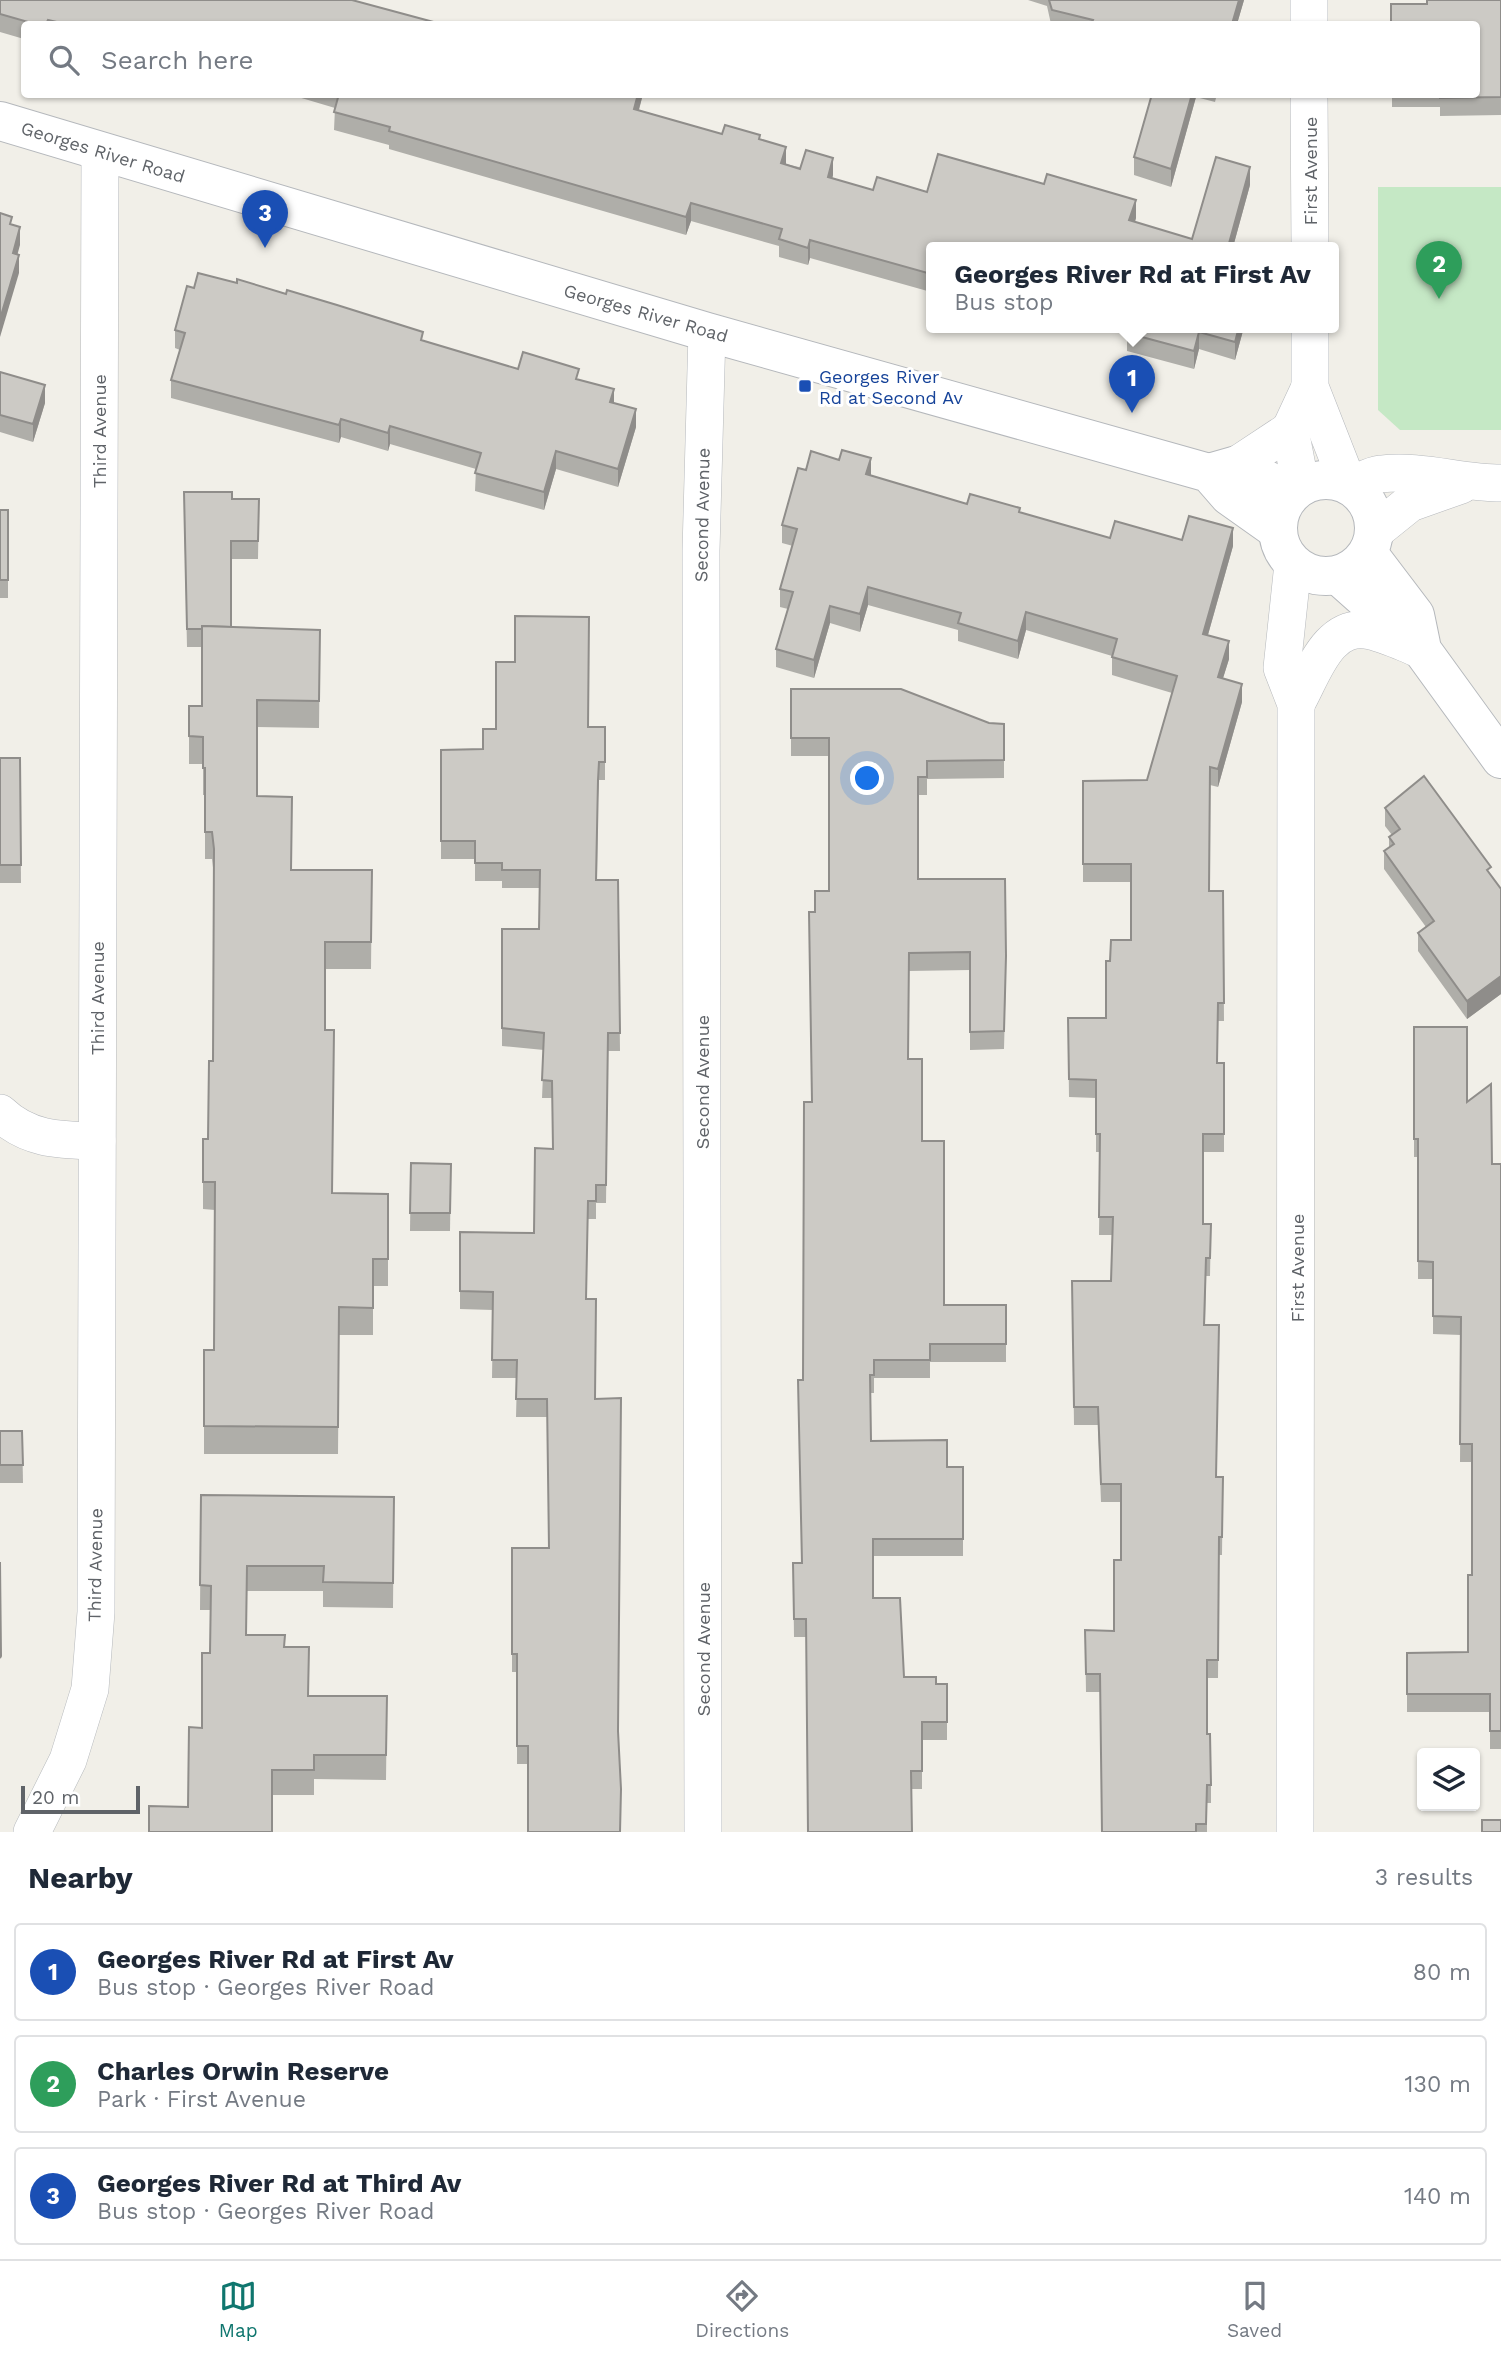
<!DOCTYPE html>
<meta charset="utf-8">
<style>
:root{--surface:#fff;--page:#f2f2f3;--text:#1f2937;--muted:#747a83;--line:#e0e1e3;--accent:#0f766e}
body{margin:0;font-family:"Work Sans",sans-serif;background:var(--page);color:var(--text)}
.controls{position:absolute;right:21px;bottom:21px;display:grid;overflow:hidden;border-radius:7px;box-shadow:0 2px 5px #0004}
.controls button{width:63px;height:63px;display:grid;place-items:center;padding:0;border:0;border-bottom:2px solid var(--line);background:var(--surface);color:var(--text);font:35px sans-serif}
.scale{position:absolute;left:21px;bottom:18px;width:119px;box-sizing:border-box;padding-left:7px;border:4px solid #5f6368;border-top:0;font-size:19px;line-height:24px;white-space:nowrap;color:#5f6368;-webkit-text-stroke:5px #fff;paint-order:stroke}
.you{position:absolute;left:868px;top:779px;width:24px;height:24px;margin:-18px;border:5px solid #fff;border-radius:50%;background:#1a73e8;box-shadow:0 0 0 10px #1a73e833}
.badge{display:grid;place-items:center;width:46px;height:46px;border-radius:50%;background:var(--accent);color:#fff;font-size:23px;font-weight:700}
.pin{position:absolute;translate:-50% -58px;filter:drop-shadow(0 2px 4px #0008)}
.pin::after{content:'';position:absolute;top:37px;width:24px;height:21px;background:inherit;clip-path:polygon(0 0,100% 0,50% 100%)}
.popup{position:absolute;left:926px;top:242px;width:413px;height:91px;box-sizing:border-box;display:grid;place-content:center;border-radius:7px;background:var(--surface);filter:drop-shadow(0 2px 5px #0005);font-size:23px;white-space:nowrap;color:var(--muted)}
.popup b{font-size:26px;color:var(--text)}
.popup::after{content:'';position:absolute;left:50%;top:100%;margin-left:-14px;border:14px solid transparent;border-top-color:var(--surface)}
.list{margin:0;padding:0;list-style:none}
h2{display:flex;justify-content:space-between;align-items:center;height:91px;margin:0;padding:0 28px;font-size:30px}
h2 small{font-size:23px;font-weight:400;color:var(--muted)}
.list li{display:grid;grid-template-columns:46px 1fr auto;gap:21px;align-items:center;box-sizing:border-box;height:98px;margin:0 14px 14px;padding:0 14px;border:2px solid var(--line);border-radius:7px}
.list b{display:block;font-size:26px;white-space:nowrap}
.list p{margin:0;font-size:23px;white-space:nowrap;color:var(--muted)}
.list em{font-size:23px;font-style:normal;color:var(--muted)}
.icon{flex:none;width:38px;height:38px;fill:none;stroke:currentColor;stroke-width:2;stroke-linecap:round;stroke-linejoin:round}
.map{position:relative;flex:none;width:1501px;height:1832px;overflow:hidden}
.search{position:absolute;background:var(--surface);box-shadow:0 2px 5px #0004;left:21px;right:21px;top:21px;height:77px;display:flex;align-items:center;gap:18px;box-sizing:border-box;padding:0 24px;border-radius:7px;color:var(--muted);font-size:26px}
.sheet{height:427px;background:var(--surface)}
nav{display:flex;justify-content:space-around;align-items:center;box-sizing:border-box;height:98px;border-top:2px solid var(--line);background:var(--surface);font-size:19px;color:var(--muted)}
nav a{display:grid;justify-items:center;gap:4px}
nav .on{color:var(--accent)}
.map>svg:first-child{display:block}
.green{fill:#c5e8c5}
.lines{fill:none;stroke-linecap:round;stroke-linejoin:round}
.minor-casing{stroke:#b5b8bc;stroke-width:38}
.tertiary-casing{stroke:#b5b8bc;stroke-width:40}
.minor{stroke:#fff;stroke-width:37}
.tertiary{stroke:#fff;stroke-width:38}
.wall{fill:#afaea9}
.shaded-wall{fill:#8f8d8a}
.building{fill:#cccac5;stroke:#8f8d8a;stroke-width:2}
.transit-dot{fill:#1a4fb4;stroke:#fff;stroke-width:2.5}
.labels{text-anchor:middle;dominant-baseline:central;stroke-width:6;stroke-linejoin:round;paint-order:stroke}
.street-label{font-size:18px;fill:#5f6368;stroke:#fff}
.transit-label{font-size:18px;fill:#164399;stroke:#fff;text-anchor:start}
</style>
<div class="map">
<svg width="1501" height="1832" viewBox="0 0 1501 1832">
<rect width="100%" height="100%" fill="#f1efe8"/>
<polygon class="green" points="1378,187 1501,187 1501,430 1400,430 1378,410"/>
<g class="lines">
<g class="minor-casing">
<g id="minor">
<polyline points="1309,0 1309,24"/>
<polyline points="1309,94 1310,247"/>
<polyline points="1310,327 1310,387 1348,484"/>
<polyline points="1237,465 1290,430"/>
<path d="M 1350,486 C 1360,482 1370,475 1381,474 C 1420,469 1461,483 1501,483"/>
<polyline points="1301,487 1290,430 1310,387"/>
<polyline points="1374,532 1410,503 1461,485"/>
<polyline points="1293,564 1282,668 1296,704 1295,1832"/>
<path d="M 1296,704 C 1313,675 1327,621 1371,631 C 1386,634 1402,642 1417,648"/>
<path d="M 0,1113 C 28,1140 60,1140 97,1141"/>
<polyline points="32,1832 68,1760 90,1689 96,1612 100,151"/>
<polyline points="703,1832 701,551 707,332"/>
</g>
</g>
<g class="tertiary-casing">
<g id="tertiary">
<polyline points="0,121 707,332 1209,473 1229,496 1277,530"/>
<polyline points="1209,473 1237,465 1275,484 1289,496"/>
<circle cx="1326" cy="528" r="48"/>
<polyline points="1368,553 1415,615 1421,644"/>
<polyline points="1339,576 1422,650 1501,759"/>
</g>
</g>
<use href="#minor" class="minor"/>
<use href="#tertiary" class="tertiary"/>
</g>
<g class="wall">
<polygon points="0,0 441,24 24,24 24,39 0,32"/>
<polygon points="1028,0 1244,0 1237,24 1051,24 1047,6"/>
<polygon points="1501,0 1501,115 1440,116 1440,107 1392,107 1392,94 1476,94 1427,4"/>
<polygon points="288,94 643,94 639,110 722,134 760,140 786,164 833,175 832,178 873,190 927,192 1136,218 1135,222 1192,239 1250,185 1233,247 931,247 931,292 810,258 808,265 779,257 779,246 691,221 686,235 389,149 389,145 334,130 335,108"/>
<polygon points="1152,94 1217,94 1215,102 1196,97 1171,187 1134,175 1134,157"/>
<polygon points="1103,327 1244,327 1235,360 1199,349 1194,369 1127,351 1127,334"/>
<polygon points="175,330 423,341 518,369 579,380 614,403 636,427 618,487 556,469 544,510 475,491 476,469 390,444 388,451 341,437 339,443 171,398 171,380 180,350 175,348"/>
<polygon points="0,372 45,403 33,442 0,432"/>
<polygon points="806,470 871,476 967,504 1020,512 1110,538 1182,540 1233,546 1208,635 1229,659 1223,678 1242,702 1218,787 1210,785 1209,891 1223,891 1224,1021 1218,1021 1217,1063 1224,1063 1224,1152 1203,1152 1203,1224 1211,1224 1210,1276 1206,1276 1205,1325 1217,1477 1223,1477 1222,1555 1219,1555 1218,1678 1207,1678 1207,1734 1211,1785 1211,1803 1207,1803 1207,1832 1102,1832 1100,1692 1086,1692 1085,1630 1114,1631 1121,1560 1121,1502 1101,1502 1098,1425 1074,1425 1072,1281 1111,1281 1112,1235 1099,1235 1100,1152 1096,1152 1096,1098 1069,1097 1068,1018 1106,1018 1110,961 1131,940 1131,882 1083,882 1083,781 1147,780 1172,693 1112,675 1112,656 1026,630 1018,659 958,641 958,630 868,605 860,632 830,623 814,678 776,667 776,649 788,609 780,607 780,589 793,546 782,543 782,525"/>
<polygon points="232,499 259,499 258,559 231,559 231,627 320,630 319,728 257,727 257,796 291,870 372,870 371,969 325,969 325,1030 332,1193 388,1194 388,1286 373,1286 373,1335 339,1335 338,1454 204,1454 204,1350 214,1350 215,1210 203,1209 203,1182 208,1139 213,1061 214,876 212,859 205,859 205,795 203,795 203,764 189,764 189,706 202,706 202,647 187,647 184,510"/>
<rect x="0" y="510" width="8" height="88"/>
<polygon points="791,689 989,723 1004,724 1004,778 927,779 927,795 918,795 918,879 1006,974 1004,1049 970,1050 970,970 909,971 909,1059 922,1141 944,1305 1006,1305 1006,1362 930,1362 930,1378 874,1378 874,1393 871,1393 871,1441 947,1467 963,1467 963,1556 873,1556 873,1598 904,1677 936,1684 947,1684 947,1740 922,1740 922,1789 911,1789 806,1637 794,1637 793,1563 802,1563 803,1380 812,1102 815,912 829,891 829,756 791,756"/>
<polygon points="588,727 605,727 605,780 599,780 598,798 597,880 618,880 620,1051 608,1051 606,1203 596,1203 596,1219 588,1219 528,1764 517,1764 517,1672 512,1672 512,1548 549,1548 547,1417 516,1417 517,1378 492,1378 493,1310 460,1309 460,1232 534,1233 553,1149 552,1098 542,1098 544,1050 502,1046 502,929 539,929 539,888 502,888 502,881 475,881 475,859 441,859 441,750 483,749"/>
<polygon points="0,758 20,758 21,883 0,883"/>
<polygon points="1385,808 1491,875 1501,889 1501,994 1467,1019 1418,951 1418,933 1426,927 1384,869 1384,851 1389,847 1389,837 1392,835 1385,826"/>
<polygon points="1414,1027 1467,1102 1492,1164 1501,1164 1501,1749 1490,1749 1490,1712 1407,1712 1407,1653 1468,1652 1472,1575 1472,1462 1460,1462 1461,1335 1433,1334 1433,1279 1418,1279 1418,1157 1414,1157"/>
<polygon points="411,1163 451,1164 450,1231 410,1231"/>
<polygon points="0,1431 22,1431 23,1483 0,1483"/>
<polygon points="201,1495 394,1497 393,1608 323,1607 323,1591 247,1591 247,1635 285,1647 309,1696 387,1696 386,1780 314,1779 314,1795 272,1795 188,1807 202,1728 210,1653 211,1610 200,1610"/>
</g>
<g class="shaded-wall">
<polygon points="1239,0 1244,0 1237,24 1232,24"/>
<polygon points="638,94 643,94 634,127 634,109"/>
<polygon points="1192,94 1196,94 1196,97 1171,187 1171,169"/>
<polygon points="786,147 786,165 781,163"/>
<polygon points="833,158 833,175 828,195 828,177"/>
<polygon points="1250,167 1250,185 1233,247 1228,247"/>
<polygon points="1136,200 1136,218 1129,238 1129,220"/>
<polygon points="691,203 691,221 686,235 686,217"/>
<polygon points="20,227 20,245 13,271 13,253"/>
<polygon points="810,240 810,258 808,265 808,248"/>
<polygon points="19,255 19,273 0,337 0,319"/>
<polygon points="1239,327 1244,327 1235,360 1235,342"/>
<polygon points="1199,332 1199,349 1194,369 1194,351"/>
<polygon points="45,385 45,403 33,442 33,424"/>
<polygon points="614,389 614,407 610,402"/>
<polygon points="636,409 636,427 618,487 618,469"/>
<polygon points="341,419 341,437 339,443 339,425"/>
<polygon points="390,426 390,444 388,451 388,433"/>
<polygon points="556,451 556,469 544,510 544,492"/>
<polygon points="871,458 871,476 866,474"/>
<polygon points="1233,528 1233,546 1203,652 1203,634"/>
<polygon points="868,587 868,605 860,632 860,614"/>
<polygon points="830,606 830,623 814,678 814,660"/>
<polygon points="1026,612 1026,630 1018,659 1018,641"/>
<polygon points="1229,641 1229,659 1218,694 1218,677"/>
<polygon points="1242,684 1242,702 1218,787 1218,769"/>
<polygon points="1501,976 1501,994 1467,1019 1467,1001"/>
</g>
<g class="building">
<polygon points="0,0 352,0 441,24 79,24 73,23 72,24 65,24 48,20 46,24 35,24 0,14"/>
<polygon points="1049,0 1239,0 1232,24 1091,24 1093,20 1052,10"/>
<polygon points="1427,0 1501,0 1501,97 1440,98 1440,94 1476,94 1476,24 1391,24 1391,4 1427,4"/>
<polygon points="339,94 638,94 634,109 722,134 725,125 760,135 759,139 786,147 781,163 800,169 806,150 833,158 828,177 873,190 877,177 927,192 938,154 1044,184 1047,174 1136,200 1129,220 1192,239 1216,157 1250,167 1228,247 931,247 931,274 810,240 808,248 779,239 782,229 691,203 686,217 389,131 390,127 334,112"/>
<polygon points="1152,94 1192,94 1171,169 1134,157"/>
<polygon points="0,213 12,217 10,224 20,227 13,253 19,255 0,319"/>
<polygon points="198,273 237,283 237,279 286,294 287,290 337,305 423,332 421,340 518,369 523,352 579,369 576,379 614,389 610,402 636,409 618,469 556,451 544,492 475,473 481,453 390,426 388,433 341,419 339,425 171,380 185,333 175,330 187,286 194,288"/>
<polygon points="1128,327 1239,327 1235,342 1199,332 1194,351 1127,333"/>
<polygon points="0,372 45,385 33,424 0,415"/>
<polygon points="842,450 871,458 866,474 967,504 970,494 1020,508 1019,512 1110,538 1115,521 1182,540 1189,516 1233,528 1203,634 1229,641 1218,677 1242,684 1218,769 1210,767 1209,891 1223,891 1224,1003 1218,1003 1217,1063 1224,1063 1224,1134 1203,1134 1203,1224 1211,1224 1210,1258 1206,1258 1204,1325 1219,1325 1216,1477 1223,1477 1222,1537 1219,1537 1218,1660 1207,1660 1207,1734 1210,1734 1211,1785 1207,1785 1206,1824 1196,1824 1196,1832 1102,1832 1100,1674 1086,1674 1085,1630 1114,1631 1114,1560 1121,1560 1121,1484 1101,1484 1098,1407 1074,1407 1072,1281 1111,1281 1113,1217 1099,1217 1100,1134 1096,1134 1096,1080 1069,1079 1068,1018 1106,1018 1106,961 1110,961 1111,940 1131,940 1131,864 1083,864 1083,781 1147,780 1177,676 1112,657 1117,639 1026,612 1018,641 958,623 961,613 868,587 860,614 830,606 814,660 776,649 793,592 780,589 797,529 782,525 798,468 806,470 811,451 839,460"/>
<polygon points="184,492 232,492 232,499 259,499 258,541 231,541 231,627 202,626 202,629 187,629"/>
<rect x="0" y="510" width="8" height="70"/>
<polygon points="515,616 589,617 588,727 605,727 605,762 599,762 598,780 596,880 618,880 620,1033 608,1033 606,1185 596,1185 596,1201 588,1201 586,1299 596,1299 595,1399 621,1398 618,1731 621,1789 620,1832 528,1832 528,1746 517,1746 517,1654 512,1654 512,1548 549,1548 547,1399 516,1399 517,1360 492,1360 493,1292 460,1291 460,1232 534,1233 535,1148 553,1149 552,1081 542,1080 544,1033 502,1028 502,929 539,929 540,870 502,870 502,863 475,863 475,841 441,841 441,750 483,749 483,729 496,729 496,662 515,662"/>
<polygon points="202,626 320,630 319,701 257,700 257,796 292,797 291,870 372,870 371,942 325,942 325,1030 334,1030 332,1193 388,1194 388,1259 373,1259 373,1308 339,1307 338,1427 204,1426 204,1350 214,1350 215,1182 203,1182 203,1139 208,1139 209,1061 213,1061 214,849 212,832 205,832 205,768 203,768 203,737 189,736 189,706 202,706"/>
<polygon points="791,689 901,689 989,723 1004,724 1004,760 927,761 927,777 918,777 918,879 1005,879 1006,956 1004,1031 970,1032 970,952 909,953 908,1059 922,1059 922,1141 944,1141 944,1305 1006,1305 1006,1344 930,1344 930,1360 874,1360 874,1375 870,1375 871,1441 947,1440 947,1467 963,1467 963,1539 873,1539 873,1598 900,1598 904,1677 936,1677 936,1684 947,1684 947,1722 922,1722 922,1771 911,1771 912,1832 808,1832 806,1619 794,1619 793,1563 802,1563 798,1380 803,1380 804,1102 812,1102 809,912 815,912 815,891 829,891 829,738 791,738"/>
<polygon points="0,758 20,758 21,865 0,865"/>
<polygon points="1424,776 1491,867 1487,870 1501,889 1501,976 1467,1001 1418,933 1434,921 1384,851 1394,844 1389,837 1400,829 1385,808"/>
<polygon points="1414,1027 1467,1027 1467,1102 1491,1084 1492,1164 1501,1164 1501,1731 1490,1731 1490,1694 1407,1694 1407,1653 1468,1652 1468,1575 1472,1575 1472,1444 1460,1444 1461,1317 1433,1316 1433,1262 1418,1261 1418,1139 1414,1139"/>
<polygon points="411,1163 451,1164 450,1213 410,1213"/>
<polygon points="0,1431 22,1431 23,1465 0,1465"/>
<polygon points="201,1495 394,1497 393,1583 323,1582 324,1566 247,1566 246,1635 285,1635 284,1647 309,1647 308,1696 387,1696 386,1755 314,1755 314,1770 272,1770 272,1832 149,1832 149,1806 188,1807 189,1727 202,1728 202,1653 210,1653 211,1586 200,1585"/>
<polygon points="0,1562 1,1656 0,1658"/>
<rect x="1482" y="1820" width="19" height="12"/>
</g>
<rect class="transit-dot" x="798" y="379" width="14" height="14" rx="3.5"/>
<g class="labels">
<g class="street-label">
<text transform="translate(103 152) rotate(17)">Georges River Road</text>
<text transform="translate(1310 171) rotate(-90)">First Avenue</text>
<text transform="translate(646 313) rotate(16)">Georges River Road</text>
<text transform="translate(99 431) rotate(-90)">Third Avenue</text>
<text transform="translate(702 515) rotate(-89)">Second Avenue</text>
<text transform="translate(97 998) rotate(-90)">Third Avenue</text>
<text transform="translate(702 1082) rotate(-90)">Second Avenue</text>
<text transform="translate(1297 1268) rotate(-90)">First Avenue</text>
<text transform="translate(95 1565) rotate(-89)">Third Avenue</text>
<text transform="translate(703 1649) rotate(-90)">Second Avenue</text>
</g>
<g class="transit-label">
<text x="819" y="376">Georges River<tspan x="819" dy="21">Rd at Second Av</tspan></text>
</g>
</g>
</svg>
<div class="controls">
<button><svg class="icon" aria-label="layers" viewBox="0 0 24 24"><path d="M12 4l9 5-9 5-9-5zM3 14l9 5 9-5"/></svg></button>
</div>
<div class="scale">20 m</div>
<div class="you"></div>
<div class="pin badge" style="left:1132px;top:413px;background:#1a4fb4">1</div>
<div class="popup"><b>Georges River Rd at First Av</b>Bus stop</div>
<div class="pin badge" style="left:1439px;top:299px;background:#2e9e5b">2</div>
<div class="pin badge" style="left:265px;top:248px;background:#1a4fb4">3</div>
<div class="search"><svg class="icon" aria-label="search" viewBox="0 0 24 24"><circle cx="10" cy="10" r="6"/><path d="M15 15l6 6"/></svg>Search here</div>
</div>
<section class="sheet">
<h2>Nearby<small>3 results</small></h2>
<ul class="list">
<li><span class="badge" style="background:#1a4fb4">1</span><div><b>Georges River Rd at First Av</b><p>Bus stop · Georges River Road</p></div><em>80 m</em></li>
<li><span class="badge" style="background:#2e9e5b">2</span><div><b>Charles Orwin Reserve</b><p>Park · First Avenue</p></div><em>130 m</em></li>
<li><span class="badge" style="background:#1a4fb4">3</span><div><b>Georges River Rd at Third Av</b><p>Bus stop · Georges River Road</p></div><em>140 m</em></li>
</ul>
</section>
<nav>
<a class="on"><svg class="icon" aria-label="map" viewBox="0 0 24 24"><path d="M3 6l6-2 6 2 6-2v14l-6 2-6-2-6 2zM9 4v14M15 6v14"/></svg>Map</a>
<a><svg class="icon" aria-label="directions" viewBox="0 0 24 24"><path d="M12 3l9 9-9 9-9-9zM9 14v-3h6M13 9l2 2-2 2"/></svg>Directions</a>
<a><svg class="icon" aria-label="saved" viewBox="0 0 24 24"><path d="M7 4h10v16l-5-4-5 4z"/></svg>Saved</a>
</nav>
